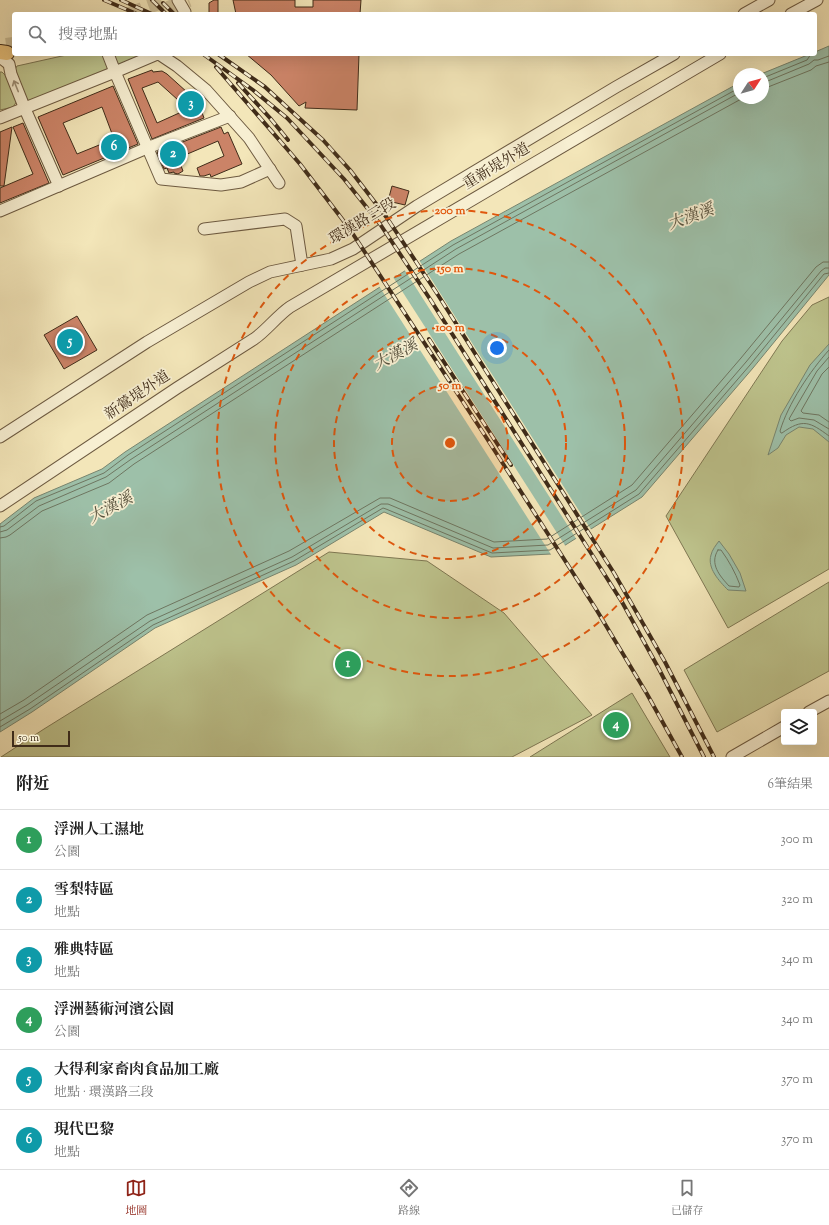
<!DOCTYPE html>
<html lang="zh-TW">
<meta charset="utf-8">
<style>
:root{--surface:#fff;--page:#f6f6f6;--text:#222;--muted:#767676;--line:#e0e0e0;--accent:#8f2418}
body{margin:0;font-family:"Sorts Mill Goudy","Noto Serif TC",serif;background:var(--page);color:var(--text)}
.controls{position:absolute;right:12px;bottom:12px;display:grid;overflow:hidden;border-radius:4px;box-shadow:0 4px 16px #0002}
.controls button{width:36px;height:36px;display:grid;place-items:center;padding:0;border:0;border-bottom:1px solid var(--line);background:var(--surface);color:var(--text);font:20px sans-serif}
.compass{position:absolute;left:733px;top:68px;width:36px;height:36px;border-radius:50%;background:var(--surface);box-shadow:0 4px 16px #0002;rotate:54deg}
.scale{position:absolute;left:12px;bottom:10px;width:58px;box-sizing:border-box;padding-left:4px;border:2px solid #402c19;border-top:0;font-size:11px;line-height:14px;white-space:nowrap;color:#402c19;-webkit-text-stroke:3px #f7efd2;paint-order:stroke}
.you{position:absolute;left:497px;top:348px;width:14px;height:14px;margin:-10px;border:3px solid #fff;border-radius:50%;background:#1a73e8;box-shadow:0 0 0 6px #1a73e833}
.badge{display:grid;place-items:center;width:26px;height:26px;border-radius:50%;background:var(--accent);color:#fff;font-size:13px;font-weight:700}
.pin{position:absolute;translate:-50% -50%;border:2px solid #fff;box-shadow:0 1px 4px #0006}
.list{margin:0;padding:0;list-style:none}
h2{display:flex;justify-content:space-between;align-items:center;height:52px;margin:0;padding:0 16px;font-size:17px}
h2 small{font-size:13px;font-weight:400;color:var(--muted)}
.list li{display:grid;grid-template-columns:26px 1fr auto;gap:12px;align-items:center;box-sizing:border-box;height:60px;padding:0 16px;border-top:1px solid var(--line)}
.list b{display:block;font-size:15px;white-space:nowrap}
.list p{margin:0;font-size:13px;white-space:nowrap;color:var(--muted)}
.list em{font-size:13px;font-style:normal;color:var(--muted)}
.icon{flex:none;width:22px;height:22px;fill:none;stroke:currentColor;stroke-width:2;stroke-linecap:round;stroke-linejoin:round}
.map{position:relative;flex:none;width:829px;height:757px;overflow:hidden}
.search{position:absolute;background:var(--surface);box-shadow:0 4px 16px #0002;left:12px;right:12px;top:12px;height:44px;display:flex;align-items:center;gap:10px;box-sizing:border-box;padding:0 14px;border-radius:4px;color:var(--muted);font-size:15px}
.sheet{height:412px;background:var(--surface)}
nav{display:flex;justify-content:space-around;align-items:center;box-sizing:border-box;height:56px;border-top:1px solid var(--line);background:var(--surface);font-size:11px;color:var(--muted)}
nav a{display:grid;justify-items:center;gap:2px}
nav .on{color:var(--accent)}
.map>svg:first-child{display:block}
.green{fill:#bec48d;stroke:#7f7853}
.water{fill:#9dc0a9;stroke:#78856f}
.pier{fill:#f3e6b9}
.lines{fill:none;stroke-linecap:round;stroke-linejoin:round}
.shore{stroke:#6e7661;stroke-width:1}
.building{fill:#cb8367;stroke:#402c19;fill-rule:evenodd}
.major-tunnel{stroke:#cfc199;stroke-width:14;stroke-dasharray:14 7;stroke-linecap:butt}
.minor-casing{stroke:#6d5a41;stroke-width:13}
.major-casing{stroke:#402c19;stroke-width:16}
.minor{stroke:#f7efd2;stroke-width:11}
.major{stroke:#eac37c;stroke-width:14}
.rail-casing{stroke:#402c19;stroke-width:4}
.rail{stroke:#f7efd2;stroke-width:2.5;stroke-dasharray:8;stroke-linecap:butt}
.oneway{stroke:#9c8e76}
.ring{fill:none;stroke:#e0570d;stroke-width:2;stroke-dasharray:7 5}
.labels{text-anchor:middle;dominant-baseline:central;stroke-width:3.5;stroke-linejoin:round;paint-order:stroke}
.street-label{font-size:15px;fill:#402c19;stroke:#f7efd2}
.water-label{font-size:16px;font-style:italic;fill:#57513d;stroke:#f7efd2}
.centre{fill:#e0570d;stroke:#f7efd2;stroke-width:2}
.ring-label{font-size:12px;text-anchor:middle;font-weight:bold;fill:#e0570d;stroke:#f7efd2;stroke-width:3.5;stroke-linejoin:round;paint-order:stroke}
</style>
<div class="map">
<svg width="829" height="757" viewBox="0 0 829 757">
<rect width="100%" height="100%" fill="#f3e6b9"/>
<filter id="stains"><feTurbulence type="fractalNoise" baseFrequency=".005" numOctaves="4"/><feColorMatrix values="0 0 0 0 .2 0 0 0 0 .09 0 0 0 0 .02 0 0 0 .5 -.17"/></filter>
<radialGradient id="worn" r=".72"><stop offset=".6" stop-color="#630" stop-opacity="0"/><stop offset="1" stop-color="#630" stop-opacity=".3"/></radialGradient>
<g class="green">
<polygon points="71,54 103,54 108,67 106,72 32,103 26,101 14,71 17,66"/>
<polygon points="112,54 154,54 117,67"/>
<polygon points="0,72 2,72 5,75 17,101 13,107 0,110"/>
<polygon points="829,297 829,569 728,628 666,516 782,341 812,305"/>
<polygon points="329,552 427,561 504,613 592,715 512,757 1,757 44,729"/>
<polygon points="829,582 829,671 717,732 684,670"/>
<polygon points="632,693 670,757 530,757"/>
</g>
<g class="water">
<polygon points="829,46 829,275 753,368 642,497 551,554 491,557 384,512 296,565 155,628 32,712 0,732 0,524 34,498 102,469 125,452 451,241 739,83 739,98 763,98 763,74 761,74 810,54 815,54 815,52"/>
<polygon points="829,344 829,442 813,429 799,427 786,435 778,448 768,455 781,415 810,365"/>
<path d="M 719,541 L 729,554 L 740,573 L 746,591 L 728,590 C 719,581 707,568 711,555 C 712,550 716,545 719,541 Z"/>
</g>
<g class="pier">
<polygon points="419,260 592,531 577,540 404,269"/>
<polygon points="393,277 566,547 552,556 379,286"/>
</g>
<g class="lines">
<g class="shore">
<polyline points="763,78 807,60 811,54"/>
<polyline points="763,83 809,64 814,60 818,60 829,56"/>
<polyline points="763,89 811,70 816,66 829,62"/>
<path d="M 829,350 C 810,371 788,404 780,431 L 781,433 L 782,433 C 803,418 810,422 829,436"/>
<polyline points="829,357 817,371 789,419 791,421 799,418 814,420 829,429"/>
<polyline points="829,367 822,374 801,411 803,413 819,415 829,422"/>
<polyline points="0,527 4,526 36,501 104,473 128,455 453,245 739,88"/>
<polyline points="0,532 7,530 39,506 106,477 130,460 456,249 739,93"/>
<polyline points="0,538 6,537 10,535 42,511 109,483 134,464 459,254 743,98"/>
<path d="M 718,550 L 721,550 C 729,561 735,572 740,585 L 739,587 L 729,586 C 720,576 709,564 718,550 Z"/>
<polyline points="0,714 24,700 147,615 289,551 380,498 390,498 494,542 547,539 632,485 741,358 816,267 823,262 829,262"/>
<polyline points="0,721 27,705 150,621 292,557 381,504 388,504 493,548 548,545 636,490 746,362 821,271 825,268 829,268"/>
<polyline points="0,727 30,709 153,625 294,561 383,508 386,509 492,553 550,550 639,494 750,365 824,274 829,273"/>
</g>
</g>
<g class="building">
<polygon points="214,0 218,0 218,14 209,14 209,3"/>
<polygon points="233,0 295,0 295,7 313,7 313,0 361,0 360,14 236,14"/>
<polygon points="246,54 359,54 357,110 305,108 306,102 299,106 271,75"/>
<path d="M 152,70 L 153,72 L 162,71 L 167,74 L 198,102 L 203,109 L 201,110 L 204,118 L 152,139 L 128,79 ZM 158,82 L 188,109 L 157,123 L 142,88 Z"/>
<path d="M 113,86 L 138,144 L 63,175 L 38,117 ZM 102,107 L 114,139 L 77,154 L 63,123 Z"/>
<polygon points="23,123 49,183 0,203 0,188 33,174 13,127"/>
<polygon points="12,127 4,186 0,186 0,132"/>
<polygon points="221,127 224,134 228,132 242,164 211,177 210,174 204,176 200,176 197,168 224,156 218,141 178,158 183,171 178,174 174,173 174,172 169,173 167,168 164,169 157,152"/>
<polygon points="392,186 409,191 405,205 388,201"/>
<polygon points="77,316 97,350 64,369 44,335"/>
</g>
<g class="lines">
<g class="major-tunnel">
<polyline points="168,8 189,0"/>
<polyline points="129,14 167,0"/>
<polyline points="6,45 14,44"/>
</g>
<g class="minor-casing">
<g id="minor">
<polyline points="178,0 185,12"/>
<polyline points="744,14 769,0"/>
<polyline points="791,14 817,0"/>
<polyline points="108,54 115,72 155,55 159,54 177,66 206,90 249,138 279,183"/>
<polyline points="0,57 9,64 11,74 25,109 59,186"/>
<polyline points="0,118 115,72 161,179 221,185 241,182 270,169"/>
<polyline points="0,211 147,148 230,116"/>
<polyline points="204,229 285,219 296,226 302,265"/>
<polyline points="0,437 147,342 249,282 270,272 331,259 353,249 417,206 616,87 674,54"/>
<path d="M 0,506 L 177,388 L 254,339 C 267,330 277,316 290,307 L 720,54"/>
<polyline points="809,712 829,701"/>
<polyline points="732,757 784,727"/>
</g>
</g>
<g class="major-casing">
<polyline id="major" points="0,52 7,53"/>
</g>
<use href="#minor" class="minor"/>
<use href="#major" class="major"/>
<g class="rail-casing">
<g id="rail">
<polyline points="104,0 137,14"/>
<polyline points="121,0 152,14"/>
<polyline points="152,0 166,14"/>
<polyline points="163,3 174,14"/>
<polyline points="203,54 253,90 287,118 344,179 380,224 430,299 622,602 659,669 704,757"/>
<polyline points="218,54 265,87 323,140 350,170 387,218 438,295 614,573 665,662 714,757"/>
<polyline points="216,67 300,164 349,228 484,434 596,609 647,694 682,757"/>
<polyline points="238,83 270,118 288,140"/>
<polyline points="429,339 511,465"/>
</g>
</g>
<use href="#rail" class="rail"/>
</g>
<defs><path id="oneway-shaft" d="M-6 0H5M1.5-3L5.5 0L1.5 3" fill="none" stroke-width="1.6" stroke-linecap="round" stroke-linejoin="round"/></defs>
<use class="oneway" href="#oneway-shaft" transform="translate(16 86) rotate(-112)"/>
<circle cx="450" cy="443" r="58" fill="#e0570d" fill-opacity=".12"/>
<g class="ring">
<circle cx="450" cy="443" r="58"/>
<circle cx="450" cy="443" r="116"/>
<circle cx="450" cy="443" r="175"/>
<circle cx="450" cy="443" r="233"/>
</g>
<g class="labels">
<g class="street-label">
<text transform="translate(497 167) rotate(-31)">重新堤外道</text>
<text transform="translate(363 222) rotate(-31)">環漢路三段</text>
<text transform="translate(138 396) rotate(-34)">新鶯堤外道</text>
</g>
<g class="water-label">
<text transform="translate(691 218) rotate(-20)">大漢溪</text>
<text transform="translate(396 356) rotate(-28)">大漢溪</text>
<text transform="translate(111 509) rotate(-28)">大漢溪</text>
</g>
</g>
<circle cx="450" cy="443" r="6" class="centre"/>
<g class="ring-label">
<text x="450" y="214">200 m</text>
<text x="450" y="272">150 m</text>
<text x="450" y="331">100 m</text>
<text x="450" y="389">50 m</text>
</g>
<rect width="100%" height="100%" filter="url(#stains)"/>
<rect width="100%" height="100%" fill="url(#worn)"/>
</svg>
<div class="controls">
<button><svg class="icon" aria-label="layers" viewBox="0 0 24 24"><path d="M12 4l9 5-9 5-9-5zM3 14l9 5 9-5"/></svg></button>
</div>
<svg class="compass" viewBox="-18 -18 36 36"><path d="M0-13l5 13h-10z" fill="#e53935"/><path d="M0 13l5-13h-10z" fill="#767676"/></svg>
<div class="scale">50 m</div>
<div class="you"></div>
<div class="pin badge" style="left:348px;top:664px;background:#2e9e5b">1</div>
<div class="pin badge" style="left:173px;top:154px;background:#0f9aa8">2</div>
<div class="pin badge" style="left:191px;top:104px;background:#0f9aa8">3</div>
<div class="pin badge" style="left:616px;top:725px;background:#2e9e5b">4</div>
<div class="pin badge" style="left:70px;top:342px;background:#0f9aa8">5</div>
<div class="pin badge" style="left:114px;top:147px;background:#0f9aa8">6</div>
<div class="search"><svg class="icon" aria-label="search" viewBox="0 0 24 24"><circle cx="10" cy="10" r="6"/><path d="M15 15l6 6"/></svg>搜尋地點</div>
</div>
<section class="sheet">
<h2>附近<small>6筆結果</small></h2>
<ul class="list">
<li><span class="badge" style="background:#2e9e5b">1</span><div><b>浮洲人工濕地</b><p>公園</p></div><em>300 m</em></li>
<li><span class="badge" style="background:#0f9aa8">2</span><div><b>雪梨特區</b><p>地點</p></div><em>320 m</em></li>
<li><span class="badge" style="background:#0f9aa8">3</span><div><b>雅典特區</b><p>地點</p></div><em>340 m</em></li>
<li><span class="badge" style="background:#2e9e5b">4</span><div><b>浮洲藝術河濱公園</b><p>公園</p></div><em>340 m</em></li>
<li><span class="badge" style="background:#0f9aa8">5</span><div><b>大得利家畜肉食品加工廠</b><p>地點 · 環漢路三段</p></div><em>370 m</em></li>
<li><span class="badge" style="background:#0f9aa8">6</span><div><b>現代巴黎</b><p>地點</p></div><em>370 m</em></li>
</ul>
</section>
<nav>
<a class="on"><svg class="icon" aria-label="map" viewBox="0 0 24 24"><path d="M3 6l6-2 6 2 6-2v14l-6 2-6-2-6 2zM9 4v14M15 6v14"/></svg>地圖</a>
<a><svg class="icon" aria-label="directions" viewBox="0 0 24 24"><path d="M12 3l9 9-9 9-9-9zM9 14v-3h6M13 9l2 2-2 2"/></svg>路線</a>
<a><svg class="icon" aria-label="saved" viewBox="0 0 24 24"><path d="M7 4h10v16l-5-4-5 4z"/></svg>已儲存</a>
</nav>
